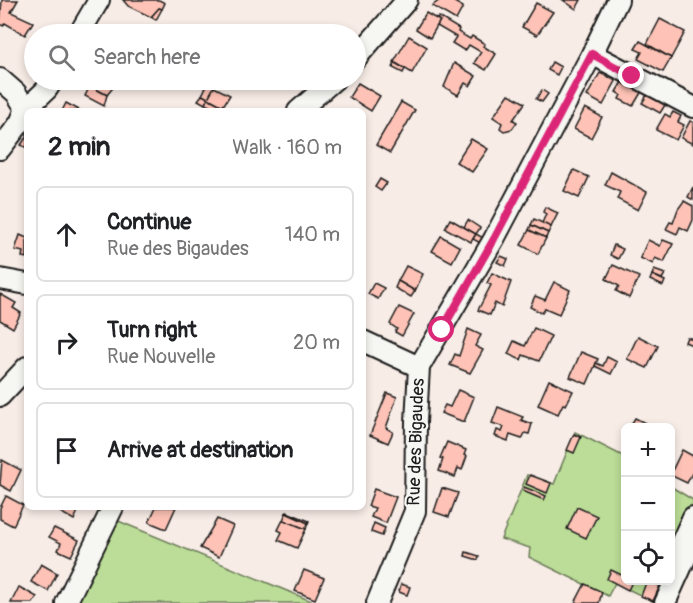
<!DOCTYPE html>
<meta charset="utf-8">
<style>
:root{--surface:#fff;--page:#f6f6f6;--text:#202124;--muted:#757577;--line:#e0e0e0}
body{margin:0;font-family:Pangolin,sans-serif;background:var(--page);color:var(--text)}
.controls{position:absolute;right:18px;bottom:18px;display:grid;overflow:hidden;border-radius:9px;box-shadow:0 3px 9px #0003}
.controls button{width:54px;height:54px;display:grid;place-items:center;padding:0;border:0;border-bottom:2px solid var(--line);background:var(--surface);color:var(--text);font:30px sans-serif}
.stop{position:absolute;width:18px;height:18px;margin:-14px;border:4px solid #db2777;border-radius:50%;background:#fff}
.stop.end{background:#db2777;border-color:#fff;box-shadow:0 2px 6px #0008}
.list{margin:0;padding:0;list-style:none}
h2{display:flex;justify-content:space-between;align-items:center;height:78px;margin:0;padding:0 24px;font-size:26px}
h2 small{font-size:20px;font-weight:400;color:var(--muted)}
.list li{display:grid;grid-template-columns:39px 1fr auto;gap:18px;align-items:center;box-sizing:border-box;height:96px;margin:0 12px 12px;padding:0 12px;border:2px solid var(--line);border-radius:9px}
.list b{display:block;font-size:22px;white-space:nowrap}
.list p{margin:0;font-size:20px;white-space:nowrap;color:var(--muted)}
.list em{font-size:20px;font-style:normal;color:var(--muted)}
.icon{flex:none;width:33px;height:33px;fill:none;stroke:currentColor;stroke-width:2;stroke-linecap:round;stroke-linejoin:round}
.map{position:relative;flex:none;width:693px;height:603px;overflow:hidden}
.search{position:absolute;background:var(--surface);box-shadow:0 3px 9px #0003;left:24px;top:24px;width:342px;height:66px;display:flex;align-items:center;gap:15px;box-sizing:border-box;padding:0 21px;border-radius:33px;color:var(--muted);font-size:22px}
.panel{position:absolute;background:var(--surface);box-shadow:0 3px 9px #0003;left:24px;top:108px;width:342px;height:402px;border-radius:9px}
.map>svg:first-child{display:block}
.green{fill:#bbdd97;stroke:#6c7c5a;stroke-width:1.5}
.building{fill:#fec3b6;stroke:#1c1c1c;stroke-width:1.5}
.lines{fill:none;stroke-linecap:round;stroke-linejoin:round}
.minor-casing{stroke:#1c1c1c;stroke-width:24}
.minor{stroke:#f6f6f2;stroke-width:20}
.route{stroke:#db2777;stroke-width:8}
.labels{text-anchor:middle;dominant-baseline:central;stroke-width:4.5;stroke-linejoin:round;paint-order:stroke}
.street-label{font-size:18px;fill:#1c1c1c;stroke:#f6f6f2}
</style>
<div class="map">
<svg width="693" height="603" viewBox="0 0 693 603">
<rect width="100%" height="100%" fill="#f8ece6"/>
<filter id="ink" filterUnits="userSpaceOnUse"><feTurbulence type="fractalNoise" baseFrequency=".0167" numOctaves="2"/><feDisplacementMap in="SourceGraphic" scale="12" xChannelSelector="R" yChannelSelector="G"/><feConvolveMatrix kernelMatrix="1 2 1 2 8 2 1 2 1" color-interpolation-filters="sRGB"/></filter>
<g filter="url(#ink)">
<g class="green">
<polygon points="575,432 625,457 626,580 663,581 653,601 615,583 608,596 529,557 530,548 501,539 527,475 554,484"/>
<polygon points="670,486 693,500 693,516 671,564"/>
<polygon points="116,520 316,603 74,603"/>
</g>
<g class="building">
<polygon points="2,0 18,0 11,12 33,22 25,35 5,23 3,26 0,24"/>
<polygon points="123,0 159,0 165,3 162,9 159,8 151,17 128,6"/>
<polygon points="440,0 451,0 463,7 456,20 432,6"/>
<polygon points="563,0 581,0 576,9"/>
<polygon points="536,3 553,12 537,35 522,27"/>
<polygon points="159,8 162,9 156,20 151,17"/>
<polygon points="426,13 440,21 430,38 416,29"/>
<polygon points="439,17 459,29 458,32 470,39 472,36 485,44 483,46 496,54 486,70 474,63 481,52 469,45 465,51 452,43 456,37 437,26 440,21 437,19"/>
<polygon points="660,19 685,32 671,58 647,44"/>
<polygon points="53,25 62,30 59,34 47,34"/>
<polygon points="409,36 427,47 412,73 394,62"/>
<polygon points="640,41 671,58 663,72 638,59 642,52 635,49"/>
<polygon points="552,62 561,67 557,75 548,70"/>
<polygon points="395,63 405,69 403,73 393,68"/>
<polygon points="454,63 476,76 470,86 465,83 458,95 444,87"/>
<polygon points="600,73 616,81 603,105 587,96"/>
<polygon points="108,80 116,84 107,95 90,86 91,80"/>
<polygon points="622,82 642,91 633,106 619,99 621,95 616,92"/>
<polygon points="208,83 214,87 208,98 202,95"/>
<polygon points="358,83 380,96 371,111 349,97"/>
<polygon points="90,86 107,95 104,106 85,96"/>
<polygon points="214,87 230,95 223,106 208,98"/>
<polygon points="542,90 548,94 542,102 536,99"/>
<polygon points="509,94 525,103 513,120 517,122 512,129 504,131 500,128 502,123 493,117"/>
<polygon points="202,95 208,98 205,104 198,100"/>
<polygon points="647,95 665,105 660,113 642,103"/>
<polygon points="208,98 223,106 221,111 205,104"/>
<polygon points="401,102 415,110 390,153 376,145"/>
<polygon points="66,103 81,111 62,111"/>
<polygon points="585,108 602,117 591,138 574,129"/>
<polygon points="673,112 681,116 678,122 684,125 676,140 656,130 665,114 670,117"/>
<polygon points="690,121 693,122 693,144 681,138"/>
<polygon points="27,136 27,148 21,145"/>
<polygon points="471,139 488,149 472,172 456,162"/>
<polygon points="574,170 589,177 579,198 564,191"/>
<polygon points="611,172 647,192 638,210 617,199 620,192 605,185"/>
<polygon points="380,179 387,183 381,191 375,187"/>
<polygon points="693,187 693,200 688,197"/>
<polygon points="684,201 693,206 693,220 688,231 680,227 677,234 666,229 670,222 673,223 678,209"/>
<polygon points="545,207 558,213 551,227 542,223 546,214 543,212"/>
<polygon points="450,219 476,234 471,242 445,228"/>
<polygon points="534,219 551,227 548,233 531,225"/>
<polygon points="468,220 480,228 476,234 464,227"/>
<polygon points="531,225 548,233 546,238 529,230"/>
<polygon points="529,230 546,238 538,254 521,245"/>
<polygon points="476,234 487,240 484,245 473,239"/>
<polygon points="20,235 27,238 27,258 22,257 23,252 15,250"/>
<polygon points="441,236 460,247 452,262 432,251"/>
<polygon points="648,240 660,246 663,240 673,244 664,262 655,258 653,264 640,258"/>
<polygon points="614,245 623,249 618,259 610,255"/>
<polygon points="501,256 508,259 505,266 497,262"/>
<polygon points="613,265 639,277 629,298 616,291 619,286 606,279"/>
<polygon points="406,266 423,274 415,291 398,281"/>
<polygon points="654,270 665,274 662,279 652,275"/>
<polygon points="492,273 511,282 502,307 495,303 490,315 478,310 491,285 487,283"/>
<polygon points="652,275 665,281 663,286 650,280"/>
<polygon points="398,281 415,291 411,297 395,288"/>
<polygon points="554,282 570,290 559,314 545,308 542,313 530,307 535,296 545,300"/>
<polygon points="374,283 384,288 378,299 368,294"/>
<polygon points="0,294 16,303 13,308 21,313 13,328 0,320"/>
<polygon points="399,307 414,314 402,336 395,332 397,329 390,324"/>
<polygon points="534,328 551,336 539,361 523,355 521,360 508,354 514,341 525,346"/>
<polygon points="468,329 481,335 475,346 483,350 470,373 450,365 455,354 459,356"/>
<polygon points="638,336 658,346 647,368 627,359"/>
<polygon points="687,337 693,339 692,345 685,342"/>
<polygon points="581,352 598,359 587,384 570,377"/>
<polygon points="607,357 617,362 611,374 595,366 596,363 603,366"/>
<polygon points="549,380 573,391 566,405 563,404 558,414 538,405"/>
<polygon points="458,390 474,397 464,422 441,413 445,405 450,407"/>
<polygon points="387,393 397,397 386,428 393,432 388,443 370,435"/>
<polygon points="498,407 523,417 521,420 532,424 529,434 525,433 522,439 510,435 508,441 495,436 497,430 502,432 504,427 492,423"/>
<polygon points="635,418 651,426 651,428 629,428"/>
<polygon points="574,434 581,437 574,453 567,450"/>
<polygon points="447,442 466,450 464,455 467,456 462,470 458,468 455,477 439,471 443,459 440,458"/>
<polygon points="682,450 693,456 693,471 687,483 670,475"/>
<polygon points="2,460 21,470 11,491 0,485"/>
<polygon points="530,475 551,483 547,493 526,484"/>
<polygon points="524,487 546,496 544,500 523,491"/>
<polygon points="442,488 458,493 449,517 434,512"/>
<polygon points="374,489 396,497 386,523 371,517 375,508 368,506"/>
<polygon points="6,496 23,505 13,526 0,519 0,508"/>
<polygon points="51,507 80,507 74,520"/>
<polygon points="156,507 176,507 166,529 149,522"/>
<polygon points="577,507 597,516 586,538 567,529"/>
<polygon points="287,512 309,521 308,523 286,513"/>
<polygon points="286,513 308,523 306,529 283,520"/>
<polygon points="217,519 233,526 219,557 200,548"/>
<polygon points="283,520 306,529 297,548 278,540 282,532 278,530"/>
<polygon points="374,523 385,528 382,536 371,532"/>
<polygon points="54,528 79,540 71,556 58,550 61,543 49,537"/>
<polygon points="466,552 479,556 478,560 465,556"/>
<polygon points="41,564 57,573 48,591 31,582"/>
<polygon points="304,570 324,578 315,599 295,591"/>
<polygon points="611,570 626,577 626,580 633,580 628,590 607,579"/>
<polygon points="647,580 660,586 653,601 641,596"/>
<polygon points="401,584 410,587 407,595 399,592"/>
<polygon points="585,584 602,592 599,603 575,603"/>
<polygon points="19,587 37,597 33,603 11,603"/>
</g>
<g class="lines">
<g class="minor-casing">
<g id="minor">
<polyline points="79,34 99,0"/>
<polyline points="592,54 693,107"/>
<polyline points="356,58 407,0"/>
<polyline points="0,79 16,93 26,109 20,123 0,149"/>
<polyline points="26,109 47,89 53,80"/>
<polyline points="298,111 334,80"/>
<polyline points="0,279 27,284"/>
<polyline points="363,341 419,367"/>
<polyline points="0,396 27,367"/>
<polyline points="677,552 693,517"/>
<polyline points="66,603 113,507"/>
<polyline points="377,603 415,511 416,422 419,367 494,239 592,54 618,0"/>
<polyline points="665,603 693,541"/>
</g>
</g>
<use href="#minor" class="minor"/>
</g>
</g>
<g class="lines" filter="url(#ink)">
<polyline class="route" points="442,330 494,239 592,54 632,76"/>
</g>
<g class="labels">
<g class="street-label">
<text transform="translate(416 442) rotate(-88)">Rue des Bigaudes</text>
</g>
</g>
</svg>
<div class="controls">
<button>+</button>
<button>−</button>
<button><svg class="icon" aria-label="locate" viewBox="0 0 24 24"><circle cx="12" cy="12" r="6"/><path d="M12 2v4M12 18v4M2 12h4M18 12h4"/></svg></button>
</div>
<div class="stop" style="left:442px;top:330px"></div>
<div class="stop end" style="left:632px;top:76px"></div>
<div class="search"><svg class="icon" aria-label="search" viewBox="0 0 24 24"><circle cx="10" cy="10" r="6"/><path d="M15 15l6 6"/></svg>Search here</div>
<section class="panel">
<h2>2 min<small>Walk · 160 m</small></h2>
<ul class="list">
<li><svg class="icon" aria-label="ahead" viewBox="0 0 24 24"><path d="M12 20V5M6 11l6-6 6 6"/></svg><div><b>Continue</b><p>Rue des Bigaudes</p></div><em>140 m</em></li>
<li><svg class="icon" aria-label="right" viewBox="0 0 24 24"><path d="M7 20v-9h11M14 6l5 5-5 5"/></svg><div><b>Turn right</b><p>Rue Nouvelle</p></div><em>20 m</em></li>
<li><svg class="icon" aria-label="arrive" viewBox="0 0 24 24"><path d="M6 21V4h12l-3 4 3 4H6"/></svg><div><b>Arrive at destination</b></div></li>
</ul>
</section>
</div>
